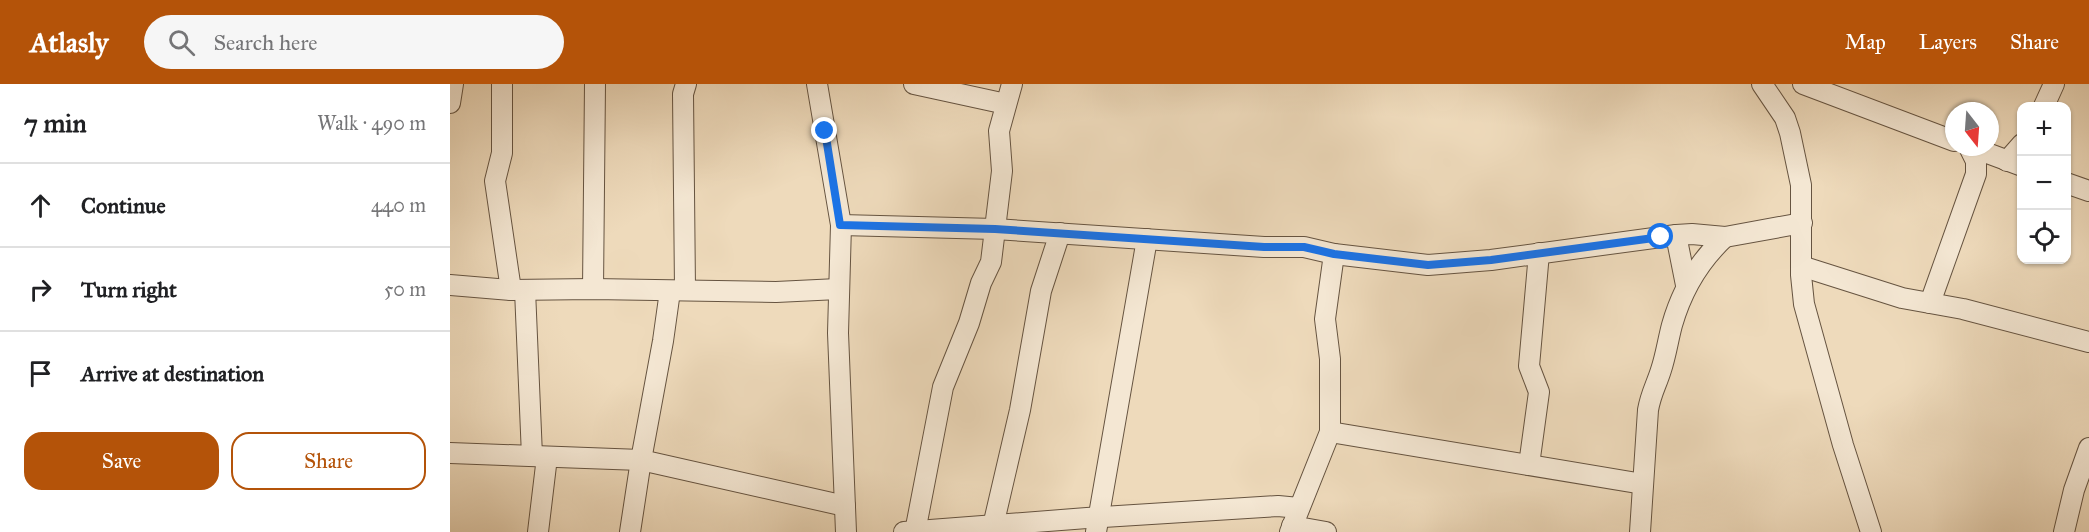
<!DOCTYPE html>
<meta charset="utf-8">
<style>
:root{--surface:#fff;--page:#f6f6f6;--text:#202124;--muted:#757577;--line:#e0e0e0;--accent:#b45309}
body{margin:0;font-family:"IM FELL Great Primer",serif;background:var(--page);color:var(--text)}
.controls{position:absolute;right:18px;top:18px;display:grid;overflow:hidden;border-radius:12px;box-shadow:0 2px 4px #0004}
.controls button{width:54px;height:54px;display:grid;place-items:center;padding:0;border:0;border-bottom:2px solid var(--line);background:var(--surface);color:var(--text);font:30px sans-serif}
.compass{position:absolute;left:1495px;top:18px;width:54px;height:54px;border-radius:50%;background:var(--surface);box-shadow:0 2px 4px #0004;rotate:163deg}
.stop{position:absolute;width:18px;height:18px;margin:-14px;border:4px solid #1a73e8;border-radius:50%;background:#fff}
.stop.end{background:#1a73e8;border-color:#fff;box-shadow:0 2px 6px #0008}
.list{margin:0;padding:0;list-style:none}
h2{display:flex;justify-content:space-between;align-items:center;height:78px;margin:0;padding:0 24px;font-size:26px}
h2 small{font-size:20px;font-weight:400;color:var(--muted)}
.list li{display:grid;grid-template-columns:39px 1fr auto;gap:18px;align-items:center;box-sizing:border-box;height:84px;padding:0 24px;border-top:2px solid var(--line)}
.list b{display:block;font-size:22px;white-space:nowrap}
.list em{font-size:20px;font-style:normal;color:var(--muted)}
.actions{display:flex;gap:12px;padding:18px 24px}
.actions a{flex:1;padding:14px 0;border:2px solid var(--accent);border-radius:18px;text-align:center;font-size:21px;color:var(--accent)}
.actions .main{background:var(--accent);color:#fff}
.icon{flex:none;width:33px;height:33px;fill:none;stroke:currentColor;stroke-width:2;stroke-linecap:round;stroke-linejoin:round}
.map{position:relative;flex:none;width:1639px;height:448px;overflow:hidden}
header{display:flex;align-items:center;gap:36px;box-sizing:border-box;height:84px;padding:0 30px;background:var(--accent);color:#fff}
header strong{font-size:28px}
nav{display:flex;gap:33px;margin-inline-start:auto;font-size:21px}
.search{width:420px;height:54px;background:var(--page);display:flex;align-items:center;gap:15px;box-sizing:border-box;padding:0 21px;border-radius:33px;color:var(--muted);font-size:22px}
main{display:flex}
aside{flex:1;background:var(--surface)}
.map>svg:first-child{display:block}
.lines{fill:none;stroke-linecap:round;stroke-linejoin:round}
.minor-casing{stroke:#665441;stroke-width:22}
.minor{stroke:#f4e7d3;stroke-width:20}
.route{stroke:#1a73e8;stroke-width:8}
</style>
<header>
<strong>Atlasly</strong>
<div class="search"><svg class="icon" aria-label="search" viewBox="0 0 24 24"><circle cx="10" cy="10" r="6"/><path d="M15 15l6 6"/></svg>Search here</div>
<nav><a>Map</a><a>Layers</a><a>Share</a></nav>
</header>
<main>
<aside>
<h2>7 min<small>Walk · 490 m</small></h2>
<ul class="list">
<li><svg class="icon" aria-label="ahead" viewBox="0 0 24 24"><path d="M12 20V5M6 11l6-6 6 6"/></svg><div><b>Continue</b></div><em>440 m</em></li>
<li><svg class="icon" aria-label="right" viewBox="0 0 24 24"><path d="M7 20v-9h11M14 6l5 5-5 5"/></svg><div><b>Turn right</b></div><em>50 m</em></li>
<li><svg class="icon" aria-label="arrive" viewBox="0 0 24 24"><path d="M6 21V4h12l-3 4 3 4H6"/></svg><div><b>Arrive at destination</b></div></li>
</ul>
<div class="actions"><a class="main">Save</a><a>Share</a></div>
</aside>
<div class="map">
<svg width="1639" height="448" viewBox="0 0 1639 448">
<rect width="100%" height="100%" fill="#eedabb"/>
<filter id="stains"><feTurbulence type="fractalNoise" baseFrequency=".00333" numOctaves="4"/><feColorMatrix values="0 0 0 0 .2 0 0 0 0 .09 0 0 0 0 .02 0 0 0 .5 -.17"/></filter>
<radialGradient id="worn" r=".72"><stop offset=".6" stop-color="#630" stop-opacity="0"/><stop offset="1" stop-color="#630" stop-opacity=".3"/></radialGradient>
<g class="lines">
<g class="minor-casing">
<g id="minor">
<polyline points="52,0 52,69 45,97 61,206"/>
<polyline points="367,0 391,141 388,249 396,448"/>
<polyline points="464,0 556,20"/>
<polyline points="1312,0 1335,34 1340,49 1351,101 1351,191 1354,220 1393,361 1421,448"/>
<polyline points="1353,0 1504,57"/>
<polyline points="0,19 3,0"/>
<polyline points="1594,22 1604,0"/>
<polyline points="1521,63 1572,82"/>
<polyline points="1557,77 1572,60"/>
<polyline points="1616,99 1639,107"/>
<polyline points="391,141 545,145 814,163 854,163 884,170 978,181 1041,176 1226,151 1242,150 1275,153 1352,139"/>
<polyline points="1226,151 1236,201"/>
<polyline points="1351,182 1452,214 1513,225 1639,258"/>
<polyline points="0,201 61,206 143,205 326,208 388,205"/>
<polyline points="143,205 145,0"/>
<polyline points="235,205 233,10 236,0"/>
<polyline points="75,206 82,372"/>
<polyline points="1480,219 1526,90 1526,77 1519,63"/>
<polyline points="880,348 1193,400"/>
<polyline points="0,369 191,376 395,422"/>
<polyline points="1079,381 1089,308 1079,282 1089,169"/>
<polyline points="543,442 570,326 591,207 610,149"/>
<polyline points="842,442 876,448"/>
<polyline points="88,448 97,373"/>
<polyline points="180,448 191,376 213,257 220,207"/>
<polyline points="454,448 637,434 828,422 849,424"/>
<polyline points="465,448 493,303 519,239 531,199 541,178 552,87 549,47 562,0"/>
<polyline points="646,448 697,155"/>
<polyline points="840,448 880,348 880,275 875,235 884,170"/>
<path d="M 1190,448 L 1198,326 C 1201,309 1206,302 1211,286 C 1216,271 1218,256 1222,241 C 1232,206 1248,178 1275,153"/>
<polyline points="1614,448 1624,406 1639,364"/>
</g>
</g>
<use href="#minor" class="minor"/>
</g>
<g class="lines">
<polyline class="route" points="375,47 390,141 545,145 814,163 854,163 884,170 978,181 1041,176 1211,153"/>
</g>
<rect width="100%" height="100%" filter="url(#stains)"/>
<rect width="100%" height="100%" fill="url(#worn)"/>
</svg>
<div class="controls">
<button>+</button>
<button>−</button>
<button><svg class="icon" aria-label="locate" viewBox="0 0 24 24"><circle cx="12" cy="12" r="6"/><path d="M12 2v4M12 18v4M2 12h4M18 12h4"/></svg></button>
</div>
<svg class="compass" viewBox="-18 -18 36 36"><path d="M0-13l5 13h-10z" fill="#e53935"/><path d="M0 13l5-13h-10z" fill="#757577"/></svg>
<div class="stop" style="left:1211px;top:153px"></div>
<div class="stop end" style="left:375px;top:47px"></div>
</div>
</main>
